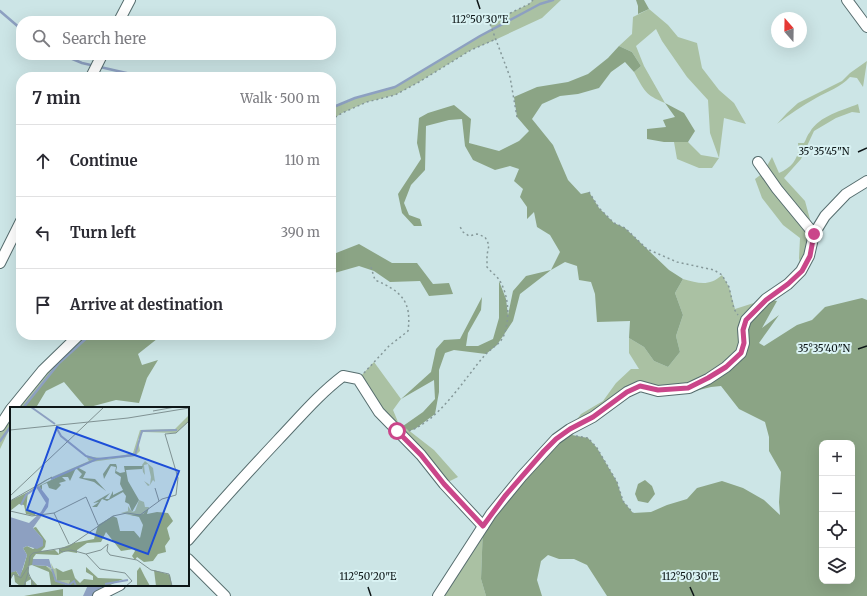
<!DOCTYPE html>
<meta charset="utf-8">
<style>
:root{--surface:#fff;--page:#f7f7f7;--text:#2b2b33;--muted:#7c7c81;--line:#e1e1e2}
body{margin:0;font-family:Merriweather,serif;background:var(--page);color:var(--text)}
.controls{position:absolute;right:12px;bottom:12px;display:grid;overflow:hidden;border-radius:8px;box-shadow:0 4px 16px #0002}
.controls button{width:36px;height:36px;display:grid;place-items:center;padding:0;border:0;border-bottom:1px solid var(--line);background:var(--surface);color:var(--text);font:20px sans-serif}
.compass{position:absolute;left:771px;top:12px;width:36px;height:36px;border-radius:50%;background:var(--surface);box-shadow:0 4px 16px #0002;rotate:340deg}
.stop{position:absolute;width:12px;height:12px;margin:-9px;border:3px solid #ca468a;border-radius:50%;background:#fff}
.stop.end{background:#ca468a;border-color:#fff;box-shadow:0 1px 4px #0008}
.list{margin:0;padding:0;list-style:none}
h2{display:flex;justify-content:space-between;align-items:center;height:52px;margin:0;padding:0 16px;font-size:17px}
h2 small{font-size:13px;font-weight:400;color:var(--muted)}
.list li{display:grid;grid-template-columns:26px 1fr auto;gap:12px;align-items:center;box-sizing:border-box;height:72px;padding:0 16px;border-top:1px solid var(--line)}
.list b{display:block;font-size:15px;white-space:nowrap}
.list em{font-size:13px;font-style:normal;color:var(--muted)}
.icon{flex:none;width:22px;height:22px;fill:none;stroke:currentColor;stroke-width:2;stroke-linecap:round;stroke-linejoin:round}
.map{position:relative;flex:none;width:867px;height:596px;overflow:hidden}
.search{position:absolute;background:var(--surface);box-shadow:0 4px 16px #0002;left:16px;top:16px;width:320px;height:44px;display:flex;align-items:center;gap:10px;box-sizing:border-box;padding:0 14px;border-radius:16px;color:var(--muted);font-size:15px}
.panel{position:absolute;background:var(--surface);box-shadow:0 4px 16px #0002;left:16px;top:72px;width:320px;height:268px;border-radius:16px}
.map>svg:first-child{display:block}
.green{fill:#aac1a3}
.forest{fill:#8ba485;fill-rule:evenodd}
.water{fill:#8da0c1}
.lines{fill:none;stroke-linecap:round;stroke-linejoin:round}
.stream{stroke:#8da0c1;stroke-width:2.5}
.minor-casing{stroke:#566d6e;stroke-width:12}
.path{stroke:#859899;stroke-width:1.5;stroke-dasharray:2 3;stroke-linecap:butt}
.minor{stroke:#fff;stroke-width:10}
.route{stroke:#ca468a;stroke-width:5}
.ticks{fill:none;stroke:#0d1617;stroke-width:1.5}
.inset-river{fill:none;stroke:#8da0c1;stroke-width:2}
.inset-road{fill:none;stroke:#809293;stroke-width:1}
.view{fill:#1d4ed8;fill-opacity:0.15;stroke:#1d4ed8;stroke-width:2}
.inset-edge{fill:none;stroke:#0d1617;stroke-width:2}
.ticks-label{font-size:10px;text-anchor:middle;fill:#0d1617;stroke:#d9f2f3;stroke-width:4;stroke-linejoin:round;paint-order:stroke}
</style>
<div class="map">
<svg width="867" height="596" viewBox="0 0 867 596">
<rect width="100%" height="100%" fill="#cce5e6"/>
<g class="green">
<polygon points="533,0 561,0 542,18 497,39 471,50 419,82 395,95 367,102 342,113 331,120 331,108 355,98 395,87 492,29 490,24 496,20 529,4"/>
<path d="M 649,9 L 668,25 L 678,37 L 697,43 L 702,68 L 719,90 L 734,103 L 746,124 L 724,118 L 719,158 L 712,168 L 699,168 L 677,159 L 674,142 L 688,142 L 701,155 L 719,158 L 710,133 L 708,100 L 687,77 L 662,41 L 656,29 L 636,46 L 644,66 L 665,103 C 645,95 644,90 634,72 L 641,66 L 632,52 L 619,46 L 632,34 L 633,17 Z"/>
<path d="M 867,61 L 863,87 L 857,78 L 850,77 C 841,87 828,91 816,98 C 802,106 790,114 777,124 L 787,113 L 798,103 L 842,81 L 850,73 Z"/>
<path d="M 858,104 L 860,113 L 852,112 L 836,118 L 814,131 L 801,159 L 784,178 L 805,201 L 814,234 L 801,271 L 799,258 L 800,238 L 783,225 L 762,198 L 755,179 L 763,173 L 772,157 L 779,173 C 792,167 800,158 798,143 L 804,143 C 806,140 807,135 810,132 C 819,116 843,110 858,104 Z"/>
<path d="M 722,275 L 729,287 L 735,309 L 766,299 L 741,353 L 689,388 L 640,386 L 570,429 L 581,414 L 603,401 L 616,383 L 631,369 L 639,369 L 629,353 L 629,338 L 644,347 L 654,361 L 668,367 L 680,352 L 676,336 L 683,315 L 675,293 L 683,279 C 698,283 709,287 722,275 Z"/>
<polygon points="79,335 90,335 23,408 12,408"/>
<polygon points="374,362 401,399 393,410 398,422 434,450 458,477 444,484 358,379"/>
<polygon points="11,409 11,426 0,449 0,426"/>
<polygon points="483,526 481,579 486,596 438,596"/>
</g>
<g class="forest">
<polygon points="636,0 644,0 649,9 638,14 638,6"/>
<polygon points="619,46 632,52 641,66 634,72 625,62 611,72 599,88 578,94 560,96 542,104 532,119 553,145 568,180 581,194 589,192 599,208 614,223 625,228 669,270 683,279 675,293 683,315 676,336 680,352 668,367 654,361 644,347 629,338 630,321 597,322 595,294 591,282 579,280 577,266 565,262 551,270 520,294 513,321 497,345 486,354 454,350 445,353 439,370 439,392 435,414 415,429 409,431 403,426 423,412 435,399 434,380 401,399 431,372 436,349 444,340 460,339 482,297 481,310 468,333 466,346 478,346 493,339 499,318 499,281 506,299 508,315 513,291 526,276 551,270 560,252 550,235 537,227 534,212 527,219 527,207 520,197 523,189 514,181 519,169 510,166 495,170 473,160 465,146 462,119 449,120 426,126 425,170 411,185 404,203 409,215 420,219 422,226 414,226 402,213 398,194 421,159 417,143 419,118 428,113 454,105 471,119 469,143 499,151 519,141 529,131 517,117 514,97 537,87 568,82 588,74 608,58"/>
<polygon points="665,103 684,113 695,131 688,142 664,142 647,139 647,129 666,127 663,120 675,117"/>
<polygon points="359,244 392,263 417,263 433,284 449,283 453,294 429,296 420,281 390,282 374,271 359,266 331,274 331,255"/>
<path d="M 862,298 L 867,300 L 867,596 L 607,596 L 587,565 L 574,559 L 559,559 L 548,555 L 541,561 L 537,580 L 542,596 L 486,596 L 481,579 L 483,526 L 556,439 L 572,435 L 588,438 L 597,448 L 617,482 L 623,501 L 633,513 L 651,512 L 667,505 L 687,499 L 697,488 L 722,481 L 743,488 L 764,500 L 780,515 L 779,502 L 781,472 L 769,451 L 769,437 L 765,422 L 739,409 L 721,386 L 711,387 L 683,394 L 666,390 L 689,388 L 741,353 L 743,329 L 766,299 L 777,301 L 762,328 L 779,315 L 759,343 L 764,346 L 797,325 L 812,320 L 825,307 ZM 822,443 L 852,443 L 852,581 L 822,581 Z"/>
<polygon points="90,335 162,335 138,354 142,365 158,360 147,378 139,403 116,400 86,408 64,382 46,391 37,406 39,408 23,408 59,363"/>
<polygon points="645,480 652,486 655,494 648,503 638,501 635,494 638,484"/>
<polygon points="63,589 63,596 24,596"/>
</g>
<polygon class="water" points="88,585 114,585 112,596 83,596"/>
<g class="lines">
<g class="stream">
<polyline points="0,11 21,29"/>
<polyline points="63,55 82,63 95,66"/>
<polyline points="100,67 144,77"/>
<polyline points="331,108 355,98 395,87 480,36 540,4 553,0"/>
<polyline points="23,408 59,363 90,335"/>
<polyline points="0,441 11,426"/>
</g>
<g class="minor-casing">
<g id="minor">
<polyline points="847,0 867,27"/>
<polyline points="119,21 130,0"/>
<polyline points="91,77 102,55"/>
<polyline points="758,162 777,189 814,234"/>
<polyline points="0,263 21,221"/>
<polyline points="12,408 43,370 79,335"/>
<polyline points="0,426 11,409"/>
<path d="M 188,540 C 217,506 247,473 278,440 C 300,417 318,395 343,376 L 358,379 L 379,412 L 421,455 L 444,484 L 483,526"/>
<polyline points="188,559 225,596"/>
<polyline points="98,596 120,585"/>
<polyline points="438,596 491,514 522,476 556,439 570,429 593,417 627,392 640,386 658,391 689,388 708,379 726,367 741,353 744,343 743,329 746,320 766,299 788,284 801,271 809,256 814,234 825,216 846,194 867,181"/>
</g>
</g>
<g class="path">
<polyline points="517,117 510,77 490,24 496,20 529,4 533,0"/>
<polyline points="331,120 342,113 367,102 395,95 419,82 471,50 496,39"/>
<polyline points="589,192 599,208 614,223 625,228 647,249 677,262 714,270 722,275 729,287 734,309 738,315"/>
<path d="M 364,373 L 389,346 L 408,331 C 412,301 401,291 375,280 L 370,264"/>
<path d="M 409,431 C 440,420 464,379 485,355 C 491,348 501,344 504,335 C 510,318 509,297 500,281 C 497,276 491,272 487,267 L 487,255 L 489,245 L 485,237 L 477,234 L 469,236 L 463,232 L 459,225"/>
<polyline points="576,436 588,438 597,448 617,482 623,501 633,513"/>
</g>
<use href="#minor" class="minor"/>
</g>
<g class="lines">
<polyline class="route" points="397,431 421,455 444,484 483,526 505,496 544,451 556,439 570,429 593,417 627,392 640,386 658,390 688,388 708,378 726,367 741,353 744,343 743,330 746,320 766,300 788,284 802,271 810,256 814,234"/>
</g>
<path class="ticks" d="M 477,0 L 480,9M 858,152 L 867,148M 858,349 L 867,346M 368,587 L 371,596M 690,587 L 694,596"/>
<g transform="translate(10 407)">
<rect width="179" height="179" fill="#cce5e6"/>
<path d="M 179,8 L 179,14 L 166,26 L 133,25 L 128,33 L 130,44 L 125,49 L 81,55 L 37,73 L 19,86 L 18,85 L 35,73 L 79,54 L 76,49 L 98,52 L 123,46 L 130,23 L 165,22 ZM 135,54 L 143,61 L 145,75 L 143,73 L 140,78 L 138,79 L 134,74 L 140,78 L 141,70 L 138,57 L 134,58 L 135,68 L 133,65 L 132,58 ZM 129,93 L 134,95 L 135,100 L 139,100 L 133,107 L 124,109 L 111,106 L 118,104 L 118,99 L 122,105 L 125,104 ZM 41,156 L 44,162 L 46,161 L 47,174 L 60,173 L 58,179 L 45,174 L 36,159 L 42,162 Z" fill="#aac1a3"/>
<path d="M 100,57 L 106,57 L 107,60 L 106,64 L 110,66 L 115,65 L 114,59 L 133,59 L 132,62 L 116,63 L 118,74 L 129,93 L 122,105 L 119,97 L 115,95 L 116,89 L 113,85 L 97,94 L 92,92 L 87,100 L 82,100 L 89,95 L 83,96 L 100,86 L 95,92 L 99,92 L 103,84 L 103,88 L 113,83 L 110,77 L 111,70 L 105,66 L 106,60 L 101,59 L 94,72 L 93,67 ZM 67,60 L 76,65 L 73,71 L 85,72 L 96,84 L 84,75 L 69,71 L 72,67 L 66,61 L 60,74 L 58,70 L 52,70 L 56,74 L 49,76 L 51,78 L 46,83 L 39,81 L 37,76 L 32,78 L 32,83 L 29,79 ZM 18,85 L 16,103 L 26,105 L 25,109 L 16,107 L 14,98 L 9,97 L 0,104 L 0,94 ZM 139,100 L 137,107 L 147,105 L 158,106 L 163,114 L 157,121 L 160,132 L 155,139 L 156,145 L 148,147 L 143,154 L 134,155 L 127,150 L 125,153 L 122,149 L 125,144 L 124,142 L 111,144 L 96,125 L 91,135 L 77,136 L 67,143 L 67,146 L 55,144 L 48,148 L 26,147 L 23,151 L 24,158 L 36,159 L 43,166 L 45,174 L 55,176 L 55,179 L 41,178 L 39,165 L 22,158 L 18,159 L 19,169 L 28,179 L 21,179 L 21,172 L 16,175 L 16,179 L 10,179 L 5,175 L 4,167 L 0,173 L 1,165 L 6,164 L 9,169 L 13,162 L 17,148 L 13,141 L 17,139 L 23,142 L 33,136 L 31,130 L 23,121 L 26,120 L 36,134 L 35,140 L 31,144 L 45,143 L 49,147 L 49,142 L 64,136 L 84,132 L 88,118 L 103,109 L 107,111 L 110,124 L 124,124 L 130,131 L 133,118 L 129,110 L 121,108 L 133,107 ZM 76,160 L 88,171 L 113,172 L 98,179 L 58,179 L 60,173 L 47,174 L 46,161 L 53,165 L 62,162 L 65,171 L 70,176 L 74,172 L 83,173 L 83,169 L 76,165 ZM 130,160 L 135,170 L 140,179 L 127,179 L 127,164 ZM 144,163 L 160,168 L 162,179 L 146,179 Z" fill="#8ba485"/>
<path d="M 29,79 L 39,92 L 38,100 L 23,121 L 33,132 L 33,139 L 27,142 L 17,139 L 13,141 L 17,148 L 10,170 L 6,164 L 0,166 L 0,110 L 19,116 L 31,105 L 36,96 L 26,80 ZM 23,152 L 39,152 L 42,162 L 37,159 L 22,158 Z" fill="#8da0c1"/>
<path class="inset-river" d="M 21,0 L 45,17M 46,20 L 51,29 L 76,49 L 86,52M 41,72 L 87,52 L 125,48 L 132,24 L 167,23M 11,98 L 16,88 L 26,81M 42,162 L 46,174 L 59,178 L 64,174 L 66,179M 95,177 L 118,173"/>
<path class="inset-road" d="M 143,4 L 165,0M 0,23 L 118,11 L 179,1M 145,81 L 149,94M 0,89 L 94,0M 0,94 L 42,70M 0,104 L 22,109 L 44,106 L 59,137M 44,106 L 76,90 L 88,118M 49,142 L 52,145 L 61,143 L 76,147 L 91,143 L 98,137 L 97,144 L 100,148 L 127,153 L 141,163 L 159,167 L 162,179M 76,147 L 90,162 L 115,166 L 122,174 L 116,179M 0,173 L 3,167 L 11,171 L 18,160M 14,179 L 18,166M 24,179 L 18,165 L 20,149 L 23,146 L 58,140 L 103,109 L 117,106 L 130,108 L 152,92 L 166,88 L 168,71 L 155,27 L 166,26 L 179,14"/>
<path class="view" d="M 47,20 L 169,64 L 138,147 L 17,103 Z"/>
<rect width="179" height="179" class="inset-edge"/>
</g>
<g class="ticks-label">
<text x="480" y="23">112°50'30"E</text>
<text x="824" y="155">35°35'45"N</text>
<text x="824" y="352">35°35'40"N</text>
<text x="368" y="580">112°50'20"E</text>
<text x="690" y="580">112°50'30"E</text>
</g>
</svg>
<div class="controls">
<button>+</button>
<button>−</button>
<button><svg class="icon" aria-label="locate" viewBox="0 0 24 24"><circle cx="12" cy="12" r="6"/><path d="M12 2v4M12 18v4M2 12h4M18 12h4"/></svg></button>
<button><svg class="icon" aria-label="layers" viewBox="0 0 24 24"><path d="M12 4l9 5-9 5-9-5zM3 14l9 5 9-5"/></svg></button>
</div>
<svg class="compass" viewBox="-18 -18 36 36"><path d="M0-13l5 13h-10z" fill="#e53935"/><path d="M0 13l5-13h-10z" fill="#7c7c81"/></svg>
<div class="stop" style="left:397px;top:431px"></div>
<div class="stop end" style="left:814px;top:234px"></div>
<div class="search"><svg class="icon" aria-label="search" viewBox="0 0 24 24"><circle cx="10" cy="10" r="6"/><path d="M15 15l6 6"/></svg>Search here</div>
<section class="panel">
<h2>7 min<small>Walk · 500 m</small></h2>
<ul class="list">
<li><svg class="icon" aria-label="ahead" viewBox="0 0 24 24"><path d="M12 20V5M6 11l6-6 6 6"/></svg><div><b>Continue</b></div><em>110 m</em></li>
<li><svg class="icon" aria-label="left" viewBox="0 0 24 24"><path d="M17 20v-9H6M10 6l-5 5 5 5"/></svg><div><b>Turn left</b></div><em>390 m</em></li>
<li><svg class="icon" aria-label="arrive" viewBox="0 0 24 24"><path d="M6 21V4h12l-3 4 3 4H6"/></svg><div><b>Arrive at destination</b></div></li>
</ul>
</section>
</div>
